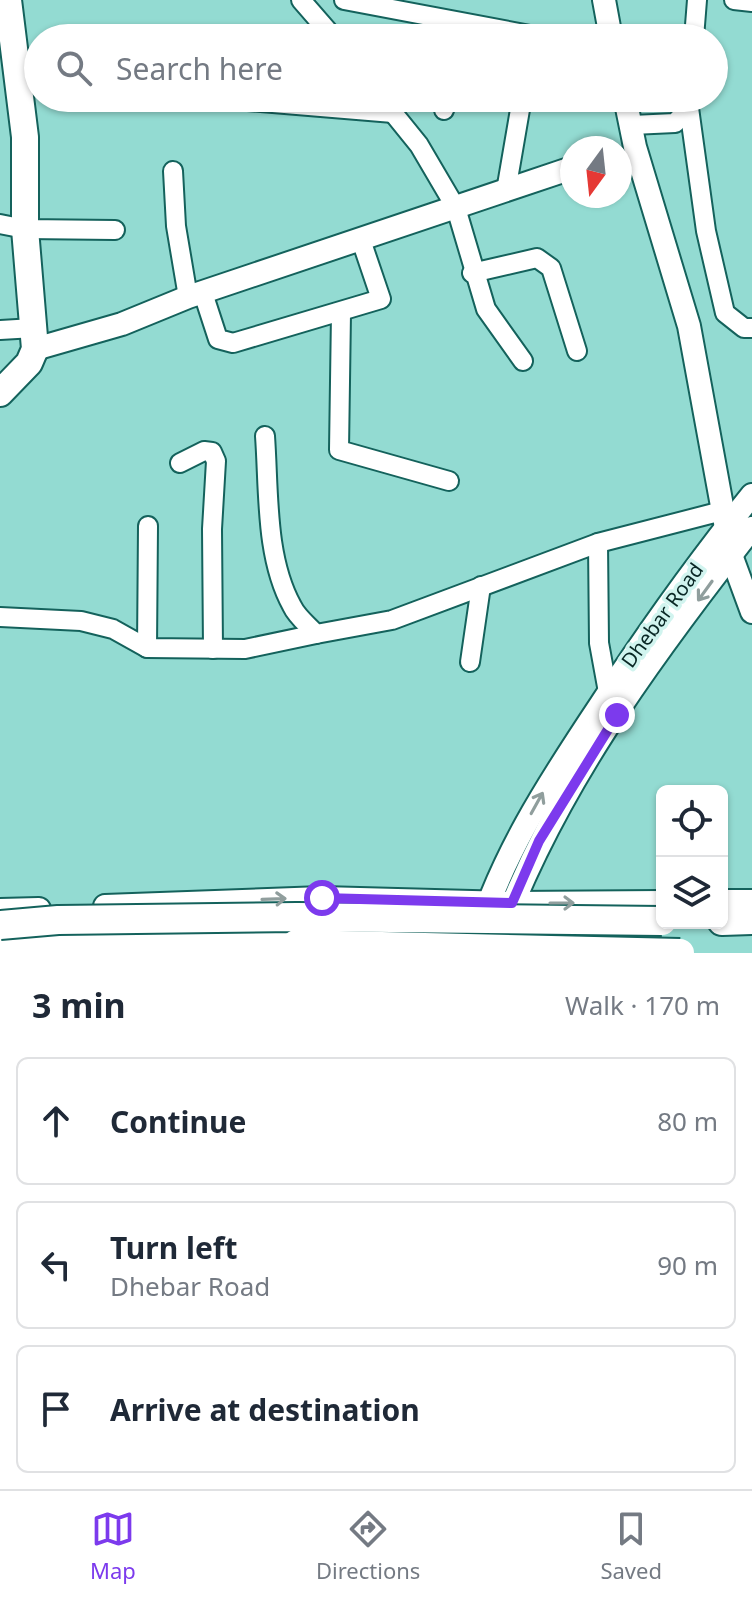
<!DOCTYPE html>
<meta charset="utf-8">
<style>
:root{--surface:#fff;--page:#f6f6f7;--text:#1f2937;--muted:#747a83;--line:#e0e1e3;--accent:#7c3aed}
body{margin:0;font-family:"Noto Sans",sans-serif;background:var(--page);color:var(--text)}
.controls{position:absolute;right:24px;bottom:24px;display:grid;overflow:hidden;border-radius:12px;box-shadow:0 2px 6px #0004}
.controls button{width:72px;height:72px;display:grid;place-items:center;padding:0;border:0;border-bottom:2px solid var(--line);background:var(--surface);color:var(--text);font:40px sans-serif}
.compass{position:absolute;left:560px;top:136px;width:72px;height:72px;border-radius:50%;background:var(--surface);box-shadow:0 2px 6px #0004;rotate:195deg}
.stop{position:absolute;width:24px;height:24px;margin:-18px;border:6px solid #7c3aed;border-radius:50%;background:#fff}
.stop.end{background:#7c3aed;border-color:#fff;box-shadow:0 2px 8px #0008}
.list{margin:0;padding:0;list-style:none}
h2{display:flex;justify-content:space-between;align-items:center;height:104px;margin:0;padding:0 32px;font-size:34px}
h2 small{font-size:26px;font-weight:400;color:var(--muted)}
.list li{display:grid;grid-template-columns:52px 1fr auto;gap:24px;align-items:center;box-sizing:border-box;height:128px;margin:0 16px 16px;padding:0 16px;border:2px solid var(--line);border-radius:12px}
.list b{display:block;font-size:30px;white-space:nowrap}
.list p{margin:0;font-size:26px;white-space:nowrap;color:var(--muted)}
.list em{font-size:26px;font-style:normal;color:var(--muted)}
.icon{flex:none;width:44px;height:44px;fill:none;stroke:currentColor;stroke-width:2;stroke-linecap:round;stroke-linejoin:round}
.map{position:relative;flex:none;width:752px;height:953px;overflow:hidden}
.search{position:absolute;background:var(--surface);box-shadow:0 2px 6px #0004;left:24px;right:24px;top:24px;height:88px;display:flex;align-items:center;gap:20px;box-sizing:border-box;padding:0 28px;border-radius:44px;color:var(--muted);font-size:30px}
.sheet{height:536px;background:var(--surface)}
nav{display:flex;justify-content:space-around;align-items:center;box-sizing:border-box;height:112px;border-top:2px solid var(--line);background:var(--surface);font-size:22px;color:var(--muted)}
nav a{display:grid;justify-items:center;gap:4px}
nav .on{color:var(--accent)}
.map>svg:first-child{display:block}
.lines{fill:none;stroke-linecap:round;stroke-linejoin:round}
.minor-casing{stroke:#14625c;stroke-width:22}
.tertiary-casing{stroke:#14625c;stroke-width:26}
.secondary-casing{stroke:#14625c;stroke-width:30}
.primary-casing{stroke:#14625c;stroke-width:32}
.minor{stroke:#fff;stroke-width:18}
.tertiary{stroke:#fff;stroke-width:22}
.secondary{stroke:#fff;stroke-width:26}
.primary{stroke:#fff;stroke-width:28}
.primary-bridge-casing{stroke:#14625c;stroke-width:32;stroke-linecap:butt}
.primary-bridge{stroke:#fff;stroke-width:28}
.oneway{stroke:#909e9d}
.route{stroke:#7c3aed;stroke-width:10}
.labels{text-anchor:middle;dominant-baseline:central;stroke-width:7;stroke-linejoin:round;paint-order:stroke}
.street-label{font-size:20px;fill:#092725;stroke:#d1f4ef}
</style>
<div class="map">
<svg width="752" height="953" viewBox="0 0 752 953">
<rect width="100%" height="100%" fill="#93dbd2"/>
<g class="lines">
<g class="minor-casing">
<g id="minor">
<polyline points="301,0 334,38"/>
<polyline points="344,0 546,38"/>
<polyline points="734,0 752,2"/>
<polyline points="694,38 697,0"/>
<polyline points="211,98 393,113"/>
<polyline points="381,98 419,145 456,208 486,309 523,361"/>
<polyline points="689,108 706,231 725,313 744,328 752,328"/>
<polyline points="444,110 448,98"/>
<polyline points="632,125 675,123 689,108 689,101"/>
<polyline points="173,171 176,226 188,297"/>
<polyline points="506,191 522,98"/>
<polyline points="0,224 25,229 115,230"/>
<polyline points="472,273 537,258 551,268 577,351"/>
<polyline points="203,293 218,339 233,343 381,299 361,240"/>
<polyline points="341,313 339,450 449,481"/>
<polyline points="0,330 34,328"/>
<path d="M 265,436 C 269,491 265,557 292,606 C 297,617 308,625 316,634 L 392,620 L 598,543 L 722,511"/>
<polyline points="180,463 204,451 212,452 216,461 212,529 213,649"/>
<polyline points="598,543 599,643 608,692"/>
<polyline points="0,617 81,621 113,629 147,648 245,649 316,634"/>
<polyline points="147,648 148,526"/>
<polyline points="470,662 481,586"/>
</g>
</g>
<g class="tertiary-casing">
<g id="tertiary">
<polyline points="604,0 611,38"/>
<polyline points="625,98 635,147 689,326 731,555 752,612"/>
<polyline points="35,349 122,324 188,297 572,168"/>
<polyline points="722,901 752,901"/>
<polyline points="105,906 322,898 512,903 662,902"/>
<polyline points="0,910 39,909"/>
<path d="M 472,953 C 497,861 549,782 601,704 C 648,632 698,562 752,495"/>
<path d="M 494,953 C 548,796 650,658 752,528"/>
</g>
</g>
<g class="secondary-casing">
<polyline id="secondary" points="0,393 29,363 35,349 25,229 25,137 8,0"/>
</g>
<g class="primary-casing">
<g id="primary">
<polyline points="722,921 752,920"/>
<polyline points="0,952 61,946 296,944"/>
</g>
</g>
<use href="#minor" class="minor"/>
<use href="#tertiary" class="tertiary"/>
<use href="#secondary" class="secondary"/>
<use href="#primary" class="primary"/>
<g class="primary-bridge-casing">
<g id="primary-bridge">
<polyline points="0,925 58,920 297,917 662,921"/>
<polyline points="296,944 680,953"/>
</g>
</g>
<use href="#primary-bridge" class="primary-bridge"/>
</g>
<defs><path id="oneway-shaft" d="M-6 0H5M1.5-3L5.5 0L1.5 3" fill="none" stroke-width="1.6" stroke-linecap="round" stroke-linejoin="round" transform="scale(2)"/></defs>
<g class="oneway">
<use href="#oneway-shaft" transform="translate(705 591) rotate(126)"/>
<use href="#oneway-shaft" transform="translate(537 803) rotate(-61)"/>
<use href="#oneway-shaft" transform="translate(274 899) rotate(-2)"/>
<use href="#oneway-shaft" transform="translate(562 903)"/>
</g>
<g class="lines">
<polyline class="route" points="322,898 512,903 539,841 617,715"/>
</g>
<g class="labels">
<g class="street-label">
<text transform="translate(662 615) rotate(-54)">Dhebar Road</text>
</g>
</g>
</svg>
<div class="controls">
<button><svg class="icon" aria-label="locate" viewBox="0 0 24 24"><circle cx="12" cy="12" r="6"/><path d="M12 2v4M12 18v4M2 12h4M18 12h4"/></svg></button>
<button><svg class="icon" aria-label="layers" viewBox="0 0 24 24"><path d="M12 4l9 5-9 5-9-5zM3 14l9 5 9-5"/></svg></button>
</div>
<svg class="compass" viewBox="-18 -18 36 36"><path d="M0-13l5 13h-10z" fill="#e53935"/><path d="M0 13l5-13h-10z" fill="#747a83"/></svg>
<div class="stop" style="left:322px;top:898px"></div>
<div class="stop end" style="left:617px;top:715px"></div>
<div class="search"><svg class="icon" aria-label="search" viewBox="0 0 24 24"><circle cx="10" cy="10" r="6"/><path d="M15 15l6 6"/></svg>Search here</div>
</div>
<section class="sheet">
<h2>3 min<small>Walk · 170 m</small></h2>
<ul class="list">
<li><svg class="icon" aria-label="ahead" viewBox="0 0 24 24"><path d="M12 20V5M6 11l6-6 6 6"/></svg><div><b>Continue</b></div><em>80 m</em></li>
<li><svg class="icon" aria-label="left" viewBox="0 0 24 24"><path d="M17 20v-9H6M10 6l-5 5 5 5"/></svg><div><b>Turn left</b><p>Dhebar Road</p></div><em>90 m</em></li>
<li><svg class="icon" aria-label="arrive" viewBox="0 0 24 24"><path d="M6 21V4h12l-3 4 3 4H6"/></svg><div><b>Arrive at destination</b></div></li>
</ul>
</section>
<nav>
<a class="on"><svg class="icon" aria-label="map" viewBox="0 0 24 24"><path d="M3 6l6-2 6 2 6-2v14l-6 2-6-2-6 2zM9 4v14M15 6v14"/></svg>Map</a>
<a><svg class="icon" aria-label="directions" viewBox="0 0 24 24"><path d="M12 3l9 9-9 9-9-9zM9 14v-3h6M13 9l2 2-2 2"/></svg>Directions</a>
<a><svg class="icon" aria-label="saved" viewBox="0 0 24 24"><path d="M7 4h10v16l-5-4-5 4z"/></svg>Saved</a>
</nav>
